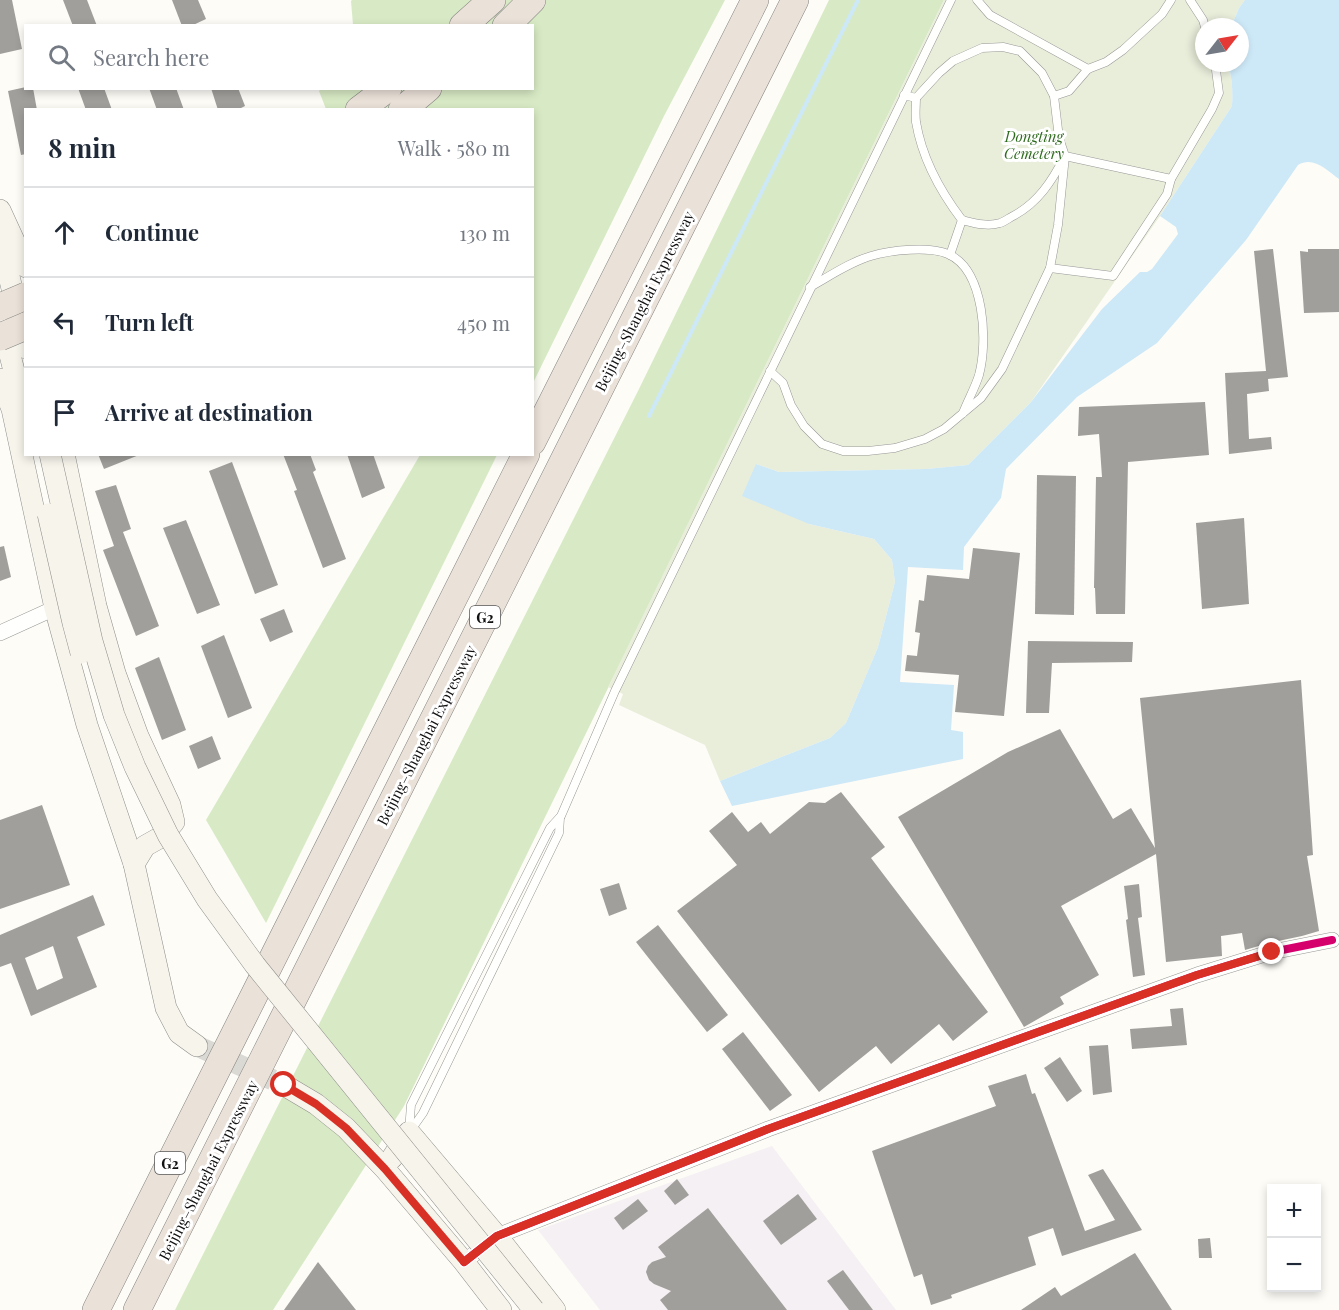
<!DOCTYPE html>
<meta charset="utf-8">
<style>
:root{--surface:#fff;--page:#f2f2f3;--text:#1f2937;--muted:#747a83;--line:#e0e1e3}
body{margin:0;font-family:"Playfair Display",serif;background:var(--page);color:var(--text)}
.controls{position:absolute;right:18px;bottom:18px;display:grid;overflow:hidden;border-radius:0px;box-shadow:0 3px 9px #0003}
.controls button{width:54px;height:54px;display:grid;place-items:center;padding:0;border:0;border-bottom:2px solid var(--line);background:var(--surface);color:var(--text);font:30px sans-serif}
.compass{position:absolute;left:1195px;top:18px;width:54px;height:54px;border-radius:50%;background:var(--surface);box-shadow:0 3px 9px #0003;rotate:59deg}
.stop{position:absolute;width:18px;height:18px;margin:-14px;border:4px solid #d93025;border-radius:50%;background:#fff}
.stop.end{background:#d93025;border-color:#fff;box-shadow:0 2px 6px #0008}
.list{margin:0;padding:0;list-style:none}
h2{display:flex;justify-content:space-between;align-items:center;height:78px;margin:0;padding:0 24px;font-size:26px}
h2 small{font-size:20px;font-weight:400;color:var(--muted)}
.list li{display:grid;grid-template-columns:39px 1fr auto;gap:18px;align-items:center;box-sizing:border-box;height:90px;padding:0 24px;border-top:2px solid var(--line)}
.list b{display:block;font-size:22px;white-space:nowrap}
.list em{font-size:20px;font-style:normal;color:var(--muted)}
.icon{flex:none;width:33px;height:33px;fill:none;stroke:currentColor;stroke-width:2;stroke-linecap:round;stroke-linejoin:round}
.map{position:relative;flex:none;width:1339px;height:1310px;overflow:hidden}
.search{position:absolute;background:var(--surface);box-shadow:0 3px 9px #0003;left:24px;top:24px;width:510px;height:66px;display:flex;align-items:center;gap:15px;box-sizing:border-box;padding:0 21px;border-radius:0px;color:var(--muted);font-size:22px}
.panel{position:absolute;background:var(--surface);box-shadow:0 3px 9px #0003;left:24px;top:108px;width:510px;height:348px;border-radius:0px}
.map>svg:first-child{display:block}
.industrial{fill:#f5f0f3}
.forest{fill:#d8eac5}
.cemetery{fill:#e9eedb}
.water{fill:#cde8f7}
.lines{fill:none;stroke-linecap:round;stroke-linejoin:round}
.stream{stroke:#cde8f7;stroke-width:4}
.building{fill:#a19f9c;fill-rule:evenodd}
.secondary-tunnel{stroke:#dad9d4;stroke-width:21;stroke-dasharray:21 10;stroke-linecap:butt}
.lane-casing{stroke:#979795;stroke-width:9}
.street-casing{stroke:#979795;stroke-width:16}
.secondary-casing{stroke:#8e8d8b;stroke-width:22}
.highway-casing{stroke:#858482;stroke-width:28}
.lane{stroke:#fffffe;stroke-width:8}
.street{stroke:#fffffe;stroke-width:15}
.secondary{stroke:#f6f4eb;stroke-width:21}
.highway{stroke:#eae1d8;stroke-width:27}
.secondary-bridge-casing{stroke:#8e8d8b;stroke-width:22;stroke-linecap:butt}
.highway-bridge-casing{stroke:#858482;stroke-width:28;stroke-linecap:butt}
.secondary-bridge{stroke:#f6f4eb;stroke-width:21}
.highway-bridge{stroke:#eae1d8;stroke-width:27}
.cycleway-casing{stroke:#fff;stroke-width:11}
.cycleway{stroke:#d6006c;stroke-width:8}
.route{stroke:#d93025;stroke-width:8}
.labels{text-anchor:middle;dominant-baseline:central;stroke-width:6;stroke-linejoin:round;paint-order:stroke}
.shield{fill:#fff;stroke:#585858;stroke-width:1.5}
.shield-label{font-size:14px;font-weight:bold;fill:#111}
.park-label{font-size:15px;font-style:italic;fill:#2f6b1f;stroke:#fff}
.street-label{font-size:15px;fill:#111;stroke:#fff}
</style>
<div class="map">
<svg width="1339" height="1310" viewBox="0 0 1339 1310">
<rect width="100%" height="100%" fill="#fdfcf7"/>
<polygon class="industrial" points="772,1146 896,1310 600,1310 538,1230"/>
<g class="forest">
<polygon points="352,0 725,0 664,116 533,383 532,110 326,109 319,91 322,88 532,88 532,26 353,25 351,1"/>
<polygon points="829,0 944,0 404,1106 273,1310 175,1310 638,391"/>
<polygon points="420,455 497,455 266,923 206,820"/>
</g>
<path class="cemetery" d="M 944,0 L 1245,0 L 1239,8 L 1231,27 L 1204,27 L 1204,63 L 1228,63 C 1232,78 1233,91 1232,106 L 1160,216 L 1031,402 L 968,465 L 926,469 L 779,472 L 756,464 L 809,524 L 874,539 L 892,560 L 895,582 L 878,647 L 846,723 L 830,738 L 720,781 L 705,745 L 619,705 L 623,694 L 608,687 Z"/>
<path class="water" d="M 1245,0 L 1339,0 L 1339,179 C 1326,170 1314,156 1298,165 L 1246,240 L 1157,343 L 1077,397 L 1006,469 L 1001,498 L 964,547 L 963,570 L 908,567 L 900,682 L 954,685 L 951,730 L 963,732 L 963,759 L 732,806 L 720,781 L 830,738 L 846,723 L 878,647 L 895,582 L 892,560 L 874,539 L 809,524 L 742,496 L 756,464 L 779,472 L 926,469 L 968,465 L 1031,402 L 1102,309 L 1140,272 L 1147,272 L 1152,269 L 1178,234 L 1176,227 L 1160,216 L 1232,106 C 1233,91 1232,78 1228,63 L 1240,63 L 1240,27 L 1231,27 L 1239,8 Z"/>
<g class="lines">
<polyline class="stream" points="649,416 858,0"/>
</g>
<g class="building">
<polygon points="0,0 12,0 22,49 0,54"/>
<polygon points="63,0 87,0 97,26 73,26"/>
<polygon points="172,0 198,0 206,19 191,26 182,26"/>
<polygon points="26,87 26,88 33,88 37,110 26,110 26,154 21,155 8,91"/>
<polygon points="78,88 104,88 112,110 86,110"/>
<polygon points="149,88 176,88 184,110 157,110"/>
<polygon points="211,88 238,88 245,106 237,110 218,110"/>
<polygon points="1273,249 1288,377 1268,379 1269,391 1247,394 1249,439 1271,437 1272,449 1229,454 1225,373 1266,371 1254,251"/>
<polygon points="1308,249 1339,249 1339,312 1304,313 1300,251 1308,252"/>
<polygon points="1205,402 1209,455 1128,462 1125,614 1096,614 1095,588 1094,588 1096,477 1102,477 1099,434 1078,436 1079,407"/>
<polygon points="98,454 139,454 139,455 104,469"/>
<polygon points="283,454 310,454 316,470 313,472 346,559 323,568 294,491 297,490"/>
<polygon points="347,454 373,454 385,488 362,498"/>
<polygon points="232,462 278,585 255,594 209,471"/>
<polygon points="1037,475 1076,476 1074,615 1035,614"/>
<polygon points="116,485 131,529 123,532 159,626 136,636 103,550 114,546 95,491"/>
<polygon points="1244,518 1249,604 1202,609 1196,523"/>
<polygon points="186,520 220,605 197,614 163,528"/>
<polygon points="4,546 11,577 0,581 0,547"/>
<polygon points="973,548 1020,553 1004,716 955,712 959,675 905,671 907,655 917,656 920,633 915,632 919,600 924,601 927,575 969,579"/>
<polygon points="284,609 293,632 270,642 260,619"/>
<polygon points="224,635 252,708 228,718 201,646"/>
<polygon points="1028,641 1133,642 1132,662 1052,663 1049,713 1026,713"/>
<polygon points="159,657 186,730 162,740 135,668"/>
<polygon points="1301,680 1313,855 1307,856 1319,931 1302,936 1269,943 1245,950 1242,933 1221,936 1222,956 1166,962 1156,854 1061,906 1099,975 1060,997 1064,1004 1024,1027 898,817 1008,752 1060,729 1113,819 1131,808 1155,848 1140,698"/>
<polygon points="212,736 221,759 198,769 189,746"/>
<polygon points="841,792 885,847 871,858 988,1012 953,1041 939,1024 891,1064 876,1046 819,1092 677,911 737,865 709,831 732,812 748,832 761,822 770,834 809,802 825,803"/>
<polygon points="42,805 70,885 0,909 0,820"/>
<polygon points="619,883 627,909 609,916 600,889"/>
<polygon points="1139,884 1142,917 1138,918 1145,975 1133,977 1126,920 1128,919 1124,886"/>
<path d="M 93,895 L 105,925 L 77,937 L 97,987 L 31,1016 L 11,963 L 0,967 L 0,935 ZM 53,946 L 63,978 L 37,990 L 25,958 Z"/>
<polygon points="658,925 728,1015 707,1032 636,942"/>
<polygon points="1183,1008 1187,1045 1132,1049 1130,1029 1172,1026 1170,1009"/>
<polygon points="743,1032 792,1095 770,1111 722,1049"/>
<polygon points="1108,1045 1112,1092 1093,1095 1089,1046"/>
<polygon points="1060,1057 1082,1091 1067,1102 1044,1068"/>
<polygon points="1026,1074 1032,1094 1035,1093 1085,1231 1115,1220 1088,1175 1103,1169 1142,1230 1062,1256 1053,1228 1028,1237 1036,1265 951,1295 952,1298 931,1305 922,1274 914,1277 872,1151 996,1106 988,1086"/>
<polygon points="677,1179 689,1195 675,1205 664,1191"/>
<polygon points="798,1194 817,1219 781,1245 763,1221"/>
<polygon points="638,1199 648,1211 623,1230 614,1218"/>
<polygon points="708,1208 787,1310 668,1310 660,1300 671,1291 654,1284 649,1280 646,1272 648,1266 652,1262 666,1257 658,1247"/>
<polygon points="1210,1238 1212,1258 1199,1258 1198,1239"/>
<polygon points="1135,1253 1172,1310 1021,1310 1055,1287 1061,1296"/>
<polygon points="318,1262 356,1310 284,1310"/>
<polygon points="843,1270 873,1310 849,1310 827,1281"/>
</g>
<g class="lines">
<polyline class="secondary-tunnel" points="197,1046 284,1085"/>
<g class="lane-casing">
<g id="lane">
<polyline points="977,0 990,15 1088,69"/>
<polyline points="1190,0 1203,20 1205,27"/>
<path d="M 904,95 L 916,98 C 916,105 915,114 916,122 C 922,158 940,191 962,220 L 950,255"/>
<polyline points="1054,96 1069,91 1088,69 1106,62 1123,50 1162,14 1171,0"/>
<path d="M 962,220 C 974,223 987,227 1000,223 C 1004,222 1009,218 1013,216 C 1038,203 1052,181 1065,156 L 1171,179 L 1212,109 L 1219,93 L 1215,63"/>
<polyline points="1050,268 1113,276 1167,194 1171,179"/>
<path d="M 810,287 C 830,276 850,262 871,256 C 891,250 929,246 948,254 C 985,270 988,342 979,375 C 975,388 968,400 963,413"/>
<polyline points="770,371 783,383 791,405 804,426 822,444 843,451 868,451 895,448 925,439 944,429 981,398 1002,369 1050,268 1058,225 1065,156 1059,138 1054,96 1042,73 1020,51 1003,47 982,48 953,61 939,73 916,98"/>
<polyline points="411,1130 423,1113 559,833 560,818"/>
<polyline points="409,1131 411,1105 550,828 561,816 615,691 951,0"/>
</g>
</g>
<g class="street-casing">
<g id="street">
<polyline points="0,633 55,608"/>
<polyline points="464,1262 497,1236 768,1129 1197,975 1272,952 1332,940"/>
</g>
</g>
<g class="secondary-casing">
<g id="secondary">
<polyline points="0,210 26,267"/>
<polyline points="0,238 26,348"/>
<polyline points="1,320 23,406"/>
<polyline points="0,379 12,409 55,608 87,725 134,864 166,1008 179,1033 197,1046"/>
<polyline points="64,454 96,606 115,673 138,736 170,805 174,822 161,837 145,846 134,864"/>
<polyline points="284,1085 316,1104 346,1128 385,1169 464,1262 501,1310"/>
<polyline points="392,1158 409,1132 497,1236 555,1310"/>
</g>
</g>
<g class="highway-casing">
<g id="highway">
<polyline points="463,26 492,0"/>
<polyline points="506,26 532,0"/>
<polyline points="359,110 388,88"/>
<polyline points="402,110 428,88"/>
<polyline points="532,442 755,0"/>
<polyline points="96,1310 526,454"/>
<polyline points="137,1310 795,0"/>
</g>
</g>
<use href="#lane" class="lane"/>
<use href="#street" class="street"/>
<use href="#secondary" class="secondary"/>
<use href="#highway" class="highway"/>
<g class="secondary-bridge-casing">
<g id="secondary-bridge">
<polyline points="50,454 92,641 114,715 135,767 168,835 207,899 255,965 534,1310"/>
<polyline points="48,514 73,623 81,653"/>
</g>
</g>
<g class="highway-bridge-casing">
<g id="highway-bridge">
<polyline points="0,307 26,296"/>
<polyline points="0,337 26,326"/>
</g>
</g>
<use href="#secondary-bridge" class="secondary-bridge"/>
<use href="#highway-bridge" class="highway-bridge"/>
<g class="cycleway-casing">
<polyline id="cycleway" points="464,1262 497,1236 768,1129 1197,975 1272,952 1332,940"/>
</g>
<use href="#cycleway" class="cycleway"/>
</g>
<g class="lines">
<polyline class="route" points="284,1085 316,1104 346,1128 385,1169 464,1262 497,1236 768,1129 1197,975 1272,952"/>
</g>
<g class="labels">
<g class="shield">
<rect x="470" y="606" width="30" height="22" rx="4.5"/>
<rect x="155" y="1152" width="30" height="22" rx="4.5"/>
</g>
<g class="shield-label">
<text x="485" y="617">G2</text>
<text x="170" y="1163">G2</text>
</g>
<g class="park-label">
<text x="1034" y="136">Dongting<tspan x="1034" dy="17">Cemetery</tspan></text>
</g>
<g class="street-label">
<text transform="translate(644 301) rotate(-63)">Beijing–Shanghai Expressway</text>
<text transform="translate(426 735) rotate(-63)">Beijing–Shanghai Expressway</text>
<text transform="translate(208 1170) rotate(-63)">Beijing–Shanghai Expressway</text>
</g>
</g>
</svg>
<div class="controls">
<button>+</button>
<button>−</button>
</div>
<svg class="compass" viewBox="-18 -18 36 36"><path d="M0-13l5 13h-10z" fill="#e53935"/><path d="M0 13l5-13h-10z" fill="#747a83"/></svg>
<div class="stop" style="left:284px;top:1085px"></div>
<div class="stop end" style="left:1272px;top:952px"></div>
<div class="search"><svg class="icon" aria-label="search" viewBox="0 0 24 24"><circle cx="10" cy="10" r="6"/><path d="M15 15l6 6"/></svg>Search here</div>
<section class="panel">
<h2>8 min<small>Walk · 580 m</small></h2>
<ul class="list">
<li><svg class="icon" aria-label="ahead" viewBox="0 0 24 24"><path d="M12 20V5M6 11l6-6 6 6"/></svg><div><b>Continue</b></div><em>130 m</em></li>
<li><svg class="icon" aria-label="left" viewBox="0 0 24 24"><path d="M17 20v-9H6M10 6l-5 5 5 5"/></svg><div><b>Turn left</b></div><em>450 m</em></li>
<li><svg class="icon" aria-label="arrive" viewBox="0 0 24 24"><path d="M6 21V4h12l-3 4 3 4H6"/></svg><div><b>Arrive at destination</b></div></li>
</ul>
</section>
</div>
